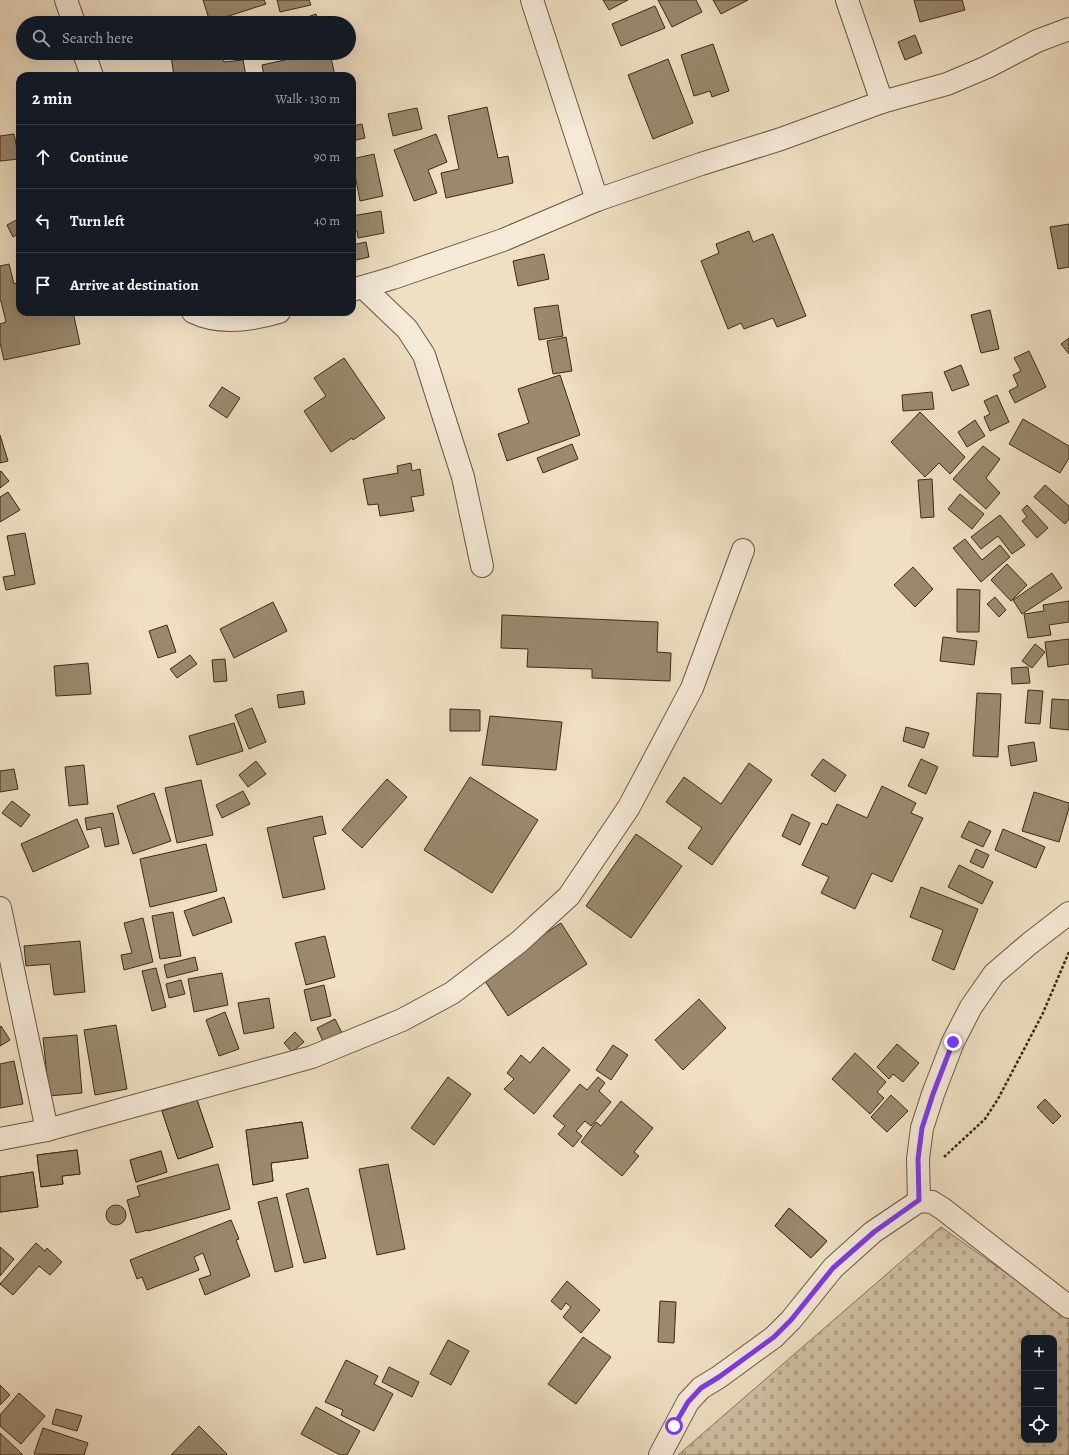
<!DOCTYPE html>
<meta charset="utf-8">
<style>
:root{--surface:#171b24;--page:#20242c;--text:#f1f3f6;--muted:#9ea1a6;--line:#363941}
body{margin:0;font-family:Alegreya,serif;background:var(--page);color:var(--text)}
.controls{position:absolute;right:12px;bottom:12px;display:grid;overflow:hidden;border-radius:8px;box-shadow:0 4px 16px #0002}
.controls button{width:36px;height:36px;display:grid;place-items:center;padding:0;border:0;border-bottom:1px solid var(--line);background:var(--surface);color:var(--text);font:20px sans-serif}
.stop{position:absolute;width:12px;height:12px;margin:-9px;border:3px solid #7c3aed;border-radius:50%;background:#fff}
.stop.end{background:#7c3aed;border-color:#fff;box-shadow:0 1px 4px #0008}
.list{margin:0;padding:0;list-style:none}
h2{display:flex;justify-content:space-between;align-items:center;height:52px;margin:0;padding:0 16px;font-size:17px}
h2 small{font-size:13px;font-weight:400;color:var(--muted)}
.list li{display:grid;grid-template-columns:26px 1fr auto;gap:12px;align-items:center;box-sizing:border-box;height:64px;padding:0 16px;border-top:1px solid var(--line)}
.list b{display:block;font-size:15px;white-space:nowrap}
.list em{font-size:13px;font-style:normal;color:var(--muted)}
.icon{flex:none;width:22px;height:22px;fill:none;stroke:currentColor;stroke-width:2;stroke-linecap:round;stroke-linejoin:round}
.map{position:relative;flex:none;width:1069px;height:1455px;overflow:hidden}
.search{position:absolute;background:var(--surface);box-shadow:0 4px 16px #0002;left:16px;top:16px;width:340px;height:44px;display:flex;align-items:center;gap:10px;box-sizing:border-box;padding:0 14px;border-radius:22px;color:var(--muted);font-size:15px}
.panel{position:absolute;background:var(--surface);box-shadow:0 4px 16px #0002;left:16px;top:72px;width:340px;height:244px;border-radius:12px}
.map>svg:first-child{display:block}
.cemetery{fill:url(#cemetery-stones);stroke:#87765c;fill-rule:evenodd}
.building{fill:#9a896f;stroke:#3d2b14}
.lines{fill:none;stroke-linecap:round;stroke-linejoin:round}
.minor-casing{stroke:#6a5840;stroke-width:24}
.path{stroke:#3d2b14;stroke-width:2.5;stroke-dasharray:3 2;stroke-linecap:butt}
.minor{stroke:#f5ead8;stroke-width:22}
.route{stroke:#7c3aed;stroke-width:5}
</style>
<div class="map">
<svg width="1069" height="1455" viewBox="0 0 1069 1455">
<defs>
<pattern id="cemetery-stones" width="16" height="16" patternUnits="userSpaceOnUse"><rect width="16" height="16" fill="#d1c0a5"/><path d="M2 7V4a2 2 0 0 1 4 0v3zM10 15v-3a2 2 0 0 1 4 0v3z" fill="#b4a58d"/></pattern>
</defs>
<rect width="100%" height="100%" fill="#efdfc3"/>
<filter id="stains"><feTurbulence type="fractalNoise" baseFrequency=".005" numOctaves="4"/><feColorMatrix values="0 0 0 0 .2 0 0 0 0 .09 0 0 0 0 .02 0 0 0 .5 -.17"/></filter>
<radialGradient id="worn" r=".72"><stop offset=".6" stop-color="#630" stop-opacity="0"/><stop offset="1" stop-color="#630" stop-opacity=".3"/></radialGradient>
<path class="cemetery" d="M 941,1227 L 1069,1317 L 1069,1455 L 678,1455 ZM 1024,1338 L 1054,1338 L 1054,1440 L 1024,1440 Z"/>
<g class="building">
<polygon points="203,0 264,0 266,4 210,22"/>
<polygon points="277,0 309,0 311,5 280,12"/>
<polygon points="603,0 628,0 609,10"/>
<polygon points="658,0 696,0 702,12 672,27"/>
<polygon points="713,0 748,0 721,14"/>
<polygon points="914,0 962,0 965,10 920,22"/>
<polygon points="655,6 665,28 621,46 612,24"/>
<polygon points="316,14 319,23 290,23"/>
<polygon points="915,35 922,53 905,60 898,42"/>
<polygon points="713,44 729,91 712,97 710,91 694,96 681,55"/>
<polygon points="190,53 222,53 224,62 243,60 246,76 174,76 171,56"/>
<polygon points="316,53 330,53 335,76 264,76 262,65"/>
<polygon points="668,59 693,123 653,139 628,75"/>
<polygon points="487,107 498,158 508,156 513,183 446,198 441,173 459,169 448,116"/>
<polygon points="417,108 422,129 393,136 388,114"/>
<polygon points="362,124 365,138 352,141 352,126"/>
<polygon points="14,134 19,159 0,161 0,136"/>
<polygon points="436,134 447,162 428,170 437,193 414,201 394,150"/>
<polygon points="374,154 383,196 360,201 352,159"/>
<polygon points="381,211 384,233 358,238 357,231 352,232 352,216"/>
<polygon points="20,218 20,233 13,237 7,225"/>
<polygon points="1069,224 1069,267 1058,269 1050,227"/>
<polygon points="749,231 753,242 773,234 806,316 777,327 773,318 744,329 741,323 728,329 701,261 719,253 716,244"/>
<polygon points="366,242 369,257 352,261 352,245"/>
<polygon points="544,254 549,279 518,286 513,261"/>
<polygon points="9,264 14,284 20,282 20,312 73,312 80,344 4,360 0,343 0,324 6,322 1,301 0,301 0,266"/>
<polygon points="558,305 563,336 539,340 534,308"/>
<polygon points="990,310 999,349 981,353 971,315"/>
<polygon points="566,337 572,371 553,374 547,341"/>
<polygon points="1069,338 1069,354 1061,344"/>
<polygon points="1029,351 1046,387 1015,403 1009,391 1018,386 1013,375 1021,371 1014,358"/>
<polygon points="344,358 385,418 353,440 352,438 331,452 304,411 326,396 314,378"/>
<polygon points="961,365 969,385 952,391 944,372"/>
<polygon points="560,375 580,435 507,461 498,434 529,423 518,389"/>
<polygon points="222,387 240,398 227,418 209,406"/>
<polygon points="932,392 934,409 903,411 902,395"/>
<polygon points="997,395 1009,422 990,431 984,417 990,414 984,401"/>
<polygon points="920,412 965,457 950,474 939,463 925,477 891,442"/>
<polygon points="1023,419 1069,446 1069,458 1060,473 1009,444"/>
<polygon points="975,420 985,436 967,447 958,432"/>
<polygon points="0,435 8,461 0,463"/>
<polygon points="572,444 578,459 543,473 537,458"/>
<polygon points="983,446 1000,459 986,478 1000,493 986,509 953,479"/>
<polygon points="411,463 412,471 420,469 424,495 411,497 414,511 380,516 378,504 368,505 363,479 398,473 397,466"/>
<polygon points="1,471 9,481 0,488 0,472"/>
<polygon points="932,479 934,517 921,518 918,480"/>
<polygon points="1045,485 1069,506 1069,519 1065,524 1034,497"/>
<polygon points="8,492 20,510 0,522 0,497"/>
<polygon points="960,494 984,514 972,529 948,509"/>
<polygon points="1027,505 1048,528 1037,538 1022,521 1027,517 1022,510"/>
<polygon points="1000,515 1025,545 1012,554 998,536 981,549 971,537"/>
<polygon points="25,533 35,584 6,590 3,577 15,575 7,536"/>
<polygon points="965,539 982,560 1000,545 1010,557 981,582 953,548"/>
<polygon points="1007,564 1027,585 1011,601 991,580"/>
<polygon points="913,567 933,589 915,607 894,585"/>
<polygon points="1052,573 1062,588 1022,614 1013,600"/>
<polygon points="957,589 980,590 979,632 957,632"/>
<polygon points="995,597 1006,610 999,617 987,604"/>
<polygon points="1069,601 1069,622 1049,625 1051,635 1028,638 1024,614 1044,611 1043,605"/>
<polygon points="273,602 287,631 234,658 220,629"/>
<polygon points="502,615 658,622 657,652 671,653 670,681 592,678 592,669 527,667 528,649 501,648"/>
<polygon points="167,625 176,652 158,658 149,631"/>
<polygon points="943,637 977,641 974,665 940,661"/>
<polygon points="1069,639 1069,664 1048,667 1045,642"/>
<polygon points="1035,644 1045,652 1032,668 1022,661"/>
<polygon points="190,655 197,664 177,678 170,669"/>
<polygon points="225,659 227,681 214,682 212,660"/>
<polygon points="88,663 91,694 56,696 54,666"/>
<polygon points="1028,667 1030,683 1012,684 1011,668"/>
<polygon points="1028,690 1043,691 1040,724 1025,723"/>
<polygon points="303,691 305,704 279,708 277,695"/>
<polygon points="977,693 1001,694 998,757 973,756"/>
<polygon points="1052,699 1069,700 1069,730 1050,728"/>
<polygon points="252,708 266,742 249,749 235,715"/>
<polygon points="450,709 480,710 480,731 450,731"/>
<polygon points="490,716 562,722 556,770 482,765"/>
<polygon points="234,723 243,751 197,765 189,736"/>
<polygon points="906,727 929,733 924,748 903,741"/>
<polygon points="1034,742 1037,761 1011,766 1008,746"/>
<polygon points="823,759 846,775 835,792 811,775"/>
<polygon points="921,759 938,767 926,794 908,786"/>
<polygon points="256,761 266,774 248,787 239,775"/>
<polygon points="749,763 772,780 712,865 688,848 702,828 666,802 684,777 721,804"/>
<polygon points="84,765 88,804 69,806 65,767"/>
<polygon points="14,769 18,789 0,792 0,771"/>
<polygon points="470,777 538,820 492,893 424,850"/>
<polygon points="387,779 407,797 362,848 342,830"/>
<polygon points="201,780 213,835 177,843 165,788"/>
<polygon points="882,786 916,803 911,813 923,818 892,882 872,873 855,909 821,893 829,877 802,865 822,823 827,825 837,804 867,818"/>
<polygon points="243,791 250,804 222,818 216,805"/>
<polygon points="1034,792 1069,803 1069,808 1059,842 1022,831"/>
<polygon points="154,793 171,841 133,854 117,806"/>
<polygon points="12,801 30,815 21,827 2,813"/>
<polygon points="113,813 119,844 105,847 101,827 87,830 85,818"/>
<polygon points="792,814 810,823 800,845 782,836"/>
<polygon points="322,816 326,834 313,837 325,889 283,898 267,828"/>
<polygon points="77,819 89,847 33,872 21,844"/>
<polygon points="969,821 991,831 983,847 961,837"/>
<polygon points="1003,829 1045,847 1036,868 995,850"/>
<polygon points="636,834 682,866 631,938 586,906"/>
<polygon points="206,844 217,891 150,907 140,859"/>
<polygon points="976,849 989,855 983,868 970,862"/>
<polygon points="959,865 993,882 982,904 948,887"/>
<polygon points="921,887 978,909 954,970 932,960 943,930 910,917"/>
<polygon points="224,897 232,922 193,936 184,911"/>
<polygon points="173,912 181,956 160,959 152,916"/>
<polygon points="143,918 153,962 124,970 121,955 132,953 124,923"/>
<polygon points="561,923 587,964 508,1016 481,975"/>
<polygon points="325,936 335,977 306,985 295,943"/>
<polygon points="80,941 85,992 54,995 50,964 26,966 24,946"/>
<polygon points="195,957 198,970 167,978 164,965"/>
<polygon points="156,968 166,1007 152,1011 142,971"/>
<polygon points="222,973 228,1005 194,1012 188,979"/>
<polygon points="181,980 185,994 169,998 166,984"/>
<polygon points="324,985 331,1016 311,1021 304,990"/>
<polygon points="269,998 274,1028 244,1034 238,1003"/>
<polygon points="699,999 726,1028 683,1070 655,1040"/>
<polygon points="225,1012 239,1049 219,1056 206,1020"/>
<polygon points="335,1019 344,1037 325,1046 317,1028"/>
<polygon points="116,1025 127,1089 95,1095 84,1030"/>
<polygon points="1,1026 10,1040 0,1046 0,1027"/>
<polygon points="295,1032 304,1042 292,1052 284,1043"/>
<polygon points="77,1035 82,1093 49,1096 43,1038"/>
<polygon points="897,1044 919,1063 903,1082 893,1074 889,1079 877,1067"/>
<polygon points="613,1045 628,1055 611,1080 596,1070"/>
<polygon points="543,1047 570,1070 534,1114 504,1089 514,1079 507,1073 521,1055 530,1063"/>
<polygon points="855,1053 886,1082 877,1092 884,1098 870,1114 832,1079"/>
<polygon points="14,1061 23,1104 0,1108 0,1064"/>
<polygon points="448,1077 471,1094 434,1145 411,1128"/>
<polygon points="598,1077 605,1083 599,1091 611,1102 591,1126 585,1121 576,1131 582,1136 573,1147 558,1134 565,1126 553,1116 580,1084 587,1090"/>
<polygon points="891,1095 908,1111 887,1132 871,1117"/>
<polygon points="1045,1099 1061,1116 1053,1124 1037,1107"/>
<polygon points="197,1100 213,1147 178,1159 162,1111"/>
<polygon points="197,1100 213,1147 178,1159 162,1111"/>
<polygon points="621,1101 653,1128 634,1152 639,1156 622,1176 581,1142 596,1122 601,1126"/>
<polygon points="302,1122 308,1158 271,1163 273,1181 253,1185 246,1130"/>
<polygon points="302,1122 308,1158 271,1163 273,1181 253,1185 246,1130"/>
<polygon points="77,1150 80,1174 62,1176 63,1184 41,1187 37,1155"/>
<polygon points="77,1150 80,1174 62,1176 63,1184 41,1187 37,1155"/>
<polygon points="161,1151 167,1172 136,1182 130,1160"/>
<polygon points="161,1151 167,1172 136,1182 130,1160"/>
<polygon points="218,1164 230,1209 148,1231 148,1230 136,1233 127,1200 140,1196 137,1186"/>
<polygon points="388,1164 405,1249 377,1255 359,1169"/>
<polygon points="33,1172 38,1207 0,1212 0,1177"/>
<polygon points="33,1172 38,1207 0,1212 0,1177"/>
<polygon points="308,1188 326,1258 304,1263 286,1194"/>
<polygon points="277,1197 293,1267 275,1272 258,1202"/>
<circle cx="116" cy="1215" r="10"/>
<polygon points="789,1208 827,1241 811,1258 775,1226"/>
<polygon points="789,1208 827,1241 811,1258 775,1226"/>
<polygon points="231,1220 239,1239 236,1240 250,1276 205,1295 199,1279 211,1275 203,1253 194,1257 199,1270 147,1290 142,1277 137,1279 130,1260"/>
<polygon points="36,1243 45,1251 47,1248 62,1262 50,1275 39,1266 13,1295 0,1284"/>
<polygon points="0,1247 14,1259 0,1276"/>
<polygon points="567,1281 600,1310 581,1333 563,1317 571,1307 566,1303 561,1310 551,1301"/>
<polygon points="660,1301 676,1302 674,1343 658,1342"/>
<polygon points="583,1337 611,1357 576,1404 548,1384"/>
<polygon points="448,1340 469,1351 451,1385 430,1374"/>
<polygon points="346,1360 378,1376 374,1384 393,1394 374,1431 341,1415 343,1410 325,1402"/>
<polygon points="389,1367 419,1382 412,1397 382,1382"/>
<polygon points="0,1385 10,1395 0,1405"/>
<polygon points="19,1393 45,1416 21,1444 0,1426 0,1415"/>
<polygon points="316,1407 360,1431 347,1455 340,1455 301,1434"/>
<polygon points="56,1409 82,1416 77,1431 52,1424"/>
<polygon points="199,1426 227,1454 226,1455 171,1455"/>
<polygon points="43,1428 88,1443 84,1455 34,1454"/>
<polygon points="0,1433 23,1455 0,1455"/>
</g>
<g class="lines">
<g class="minor-casing">
<g id="minor">
<polyline points="66,0 74,23"/>
<polyline points="532,0 597,200"/>
<polyline points="847,0 882,102"/>
<polyline points="84,53 92,76"/>
<polyline points="363,287 407,329 424,355 463,477 482,566"/>
<polyline points="352,290 393,278 503,240 597,200 701,164 781,139 882,102 947,84 987,67 1037,41 1069,29"/>
<path d="M 193,312 C 219,325 252,320 279,312"/>
<polyline points="0,908 47,1130"/>
<polyline points="0,1139 47,1130 312,1057 402,1020 452,993 519,942 569,896 629,807 692,688 743,550"/>
<polyline points="919,1201 918,1159 922,1128 933,1094 953,1042 971,1007 994,974 1029,944 1069,913"/>
<polyline points="660,1455 688,1402 701,1388 719,1377 774,1337 791,1320 833,1268 873,1232 919,1201 932,1202 943,1209 1069,1307"/>
</g>
</g>
<polyline class="path" points="944,1157 985,1119 998,1099 1043,1013 1069,952"/>
<use href="#minor" class="minor"/>
</g>
<g class="lines">
<polyline class="route" points="674,1426 688,1402 701,1388 719,1377 774,1337 791,1320 833,1268 874,1232 919,1200 918,1159 922,1128 933,1094 953,1042"/>
</g>
<rect width="100%" height="100%" filter="url(#stains)"/>
<rect width="100%" height="100%" fill="url(#worn)"/>
</svg>
<div class="controls">
<button>+</button>
<button>−</button>
<button><svg class="icon" aria-label="locate" viewBox="0 0 24 24"><circle cx="12" cy="12" r="6"/><path d="M12 2v4M12 18v4M2 12h4M18 12h4"/></svg></button>
</div>
<div class="stop" style="left:674px;top:1426px"></div>
<div class="stop end" style="left:953px;top:1042px"></div>
<div class="search"><svg class="icon" aria-label="search" viewBox="0 0 24 24"><circle cx="10" cy="10" r="6"/><path d="M15 15l6 6"/></svg>Search here</div>
<section class="panel">
<h2>2 min<small>Walk · 130 m</small></h2>
<ul class="list">
<li><svg class="icon" aria-label="ahead" viewBox="0 0 24 24"><path d="M12 20V5M6 11l6-6 6 6"/></svg><div><b>Continue</b></div><em>90 m</em></li>
<li><svg class="icon" aria-label="left" viewBox="0 0 24 24"><path d="M17 20v-9H6M10 6l-5 5 5 5"/></svg><div><b>Turn left</b></div><em>40 m</em></li>
<li><svg class="icon" aria-label="arrive" viewBox="0 0 24 24"><path d="M6 21V4h12l-3 4 3 4H6"/></svg><div><b>Arrive at destination</b></div></li>
</ul>
</section>
</div>
